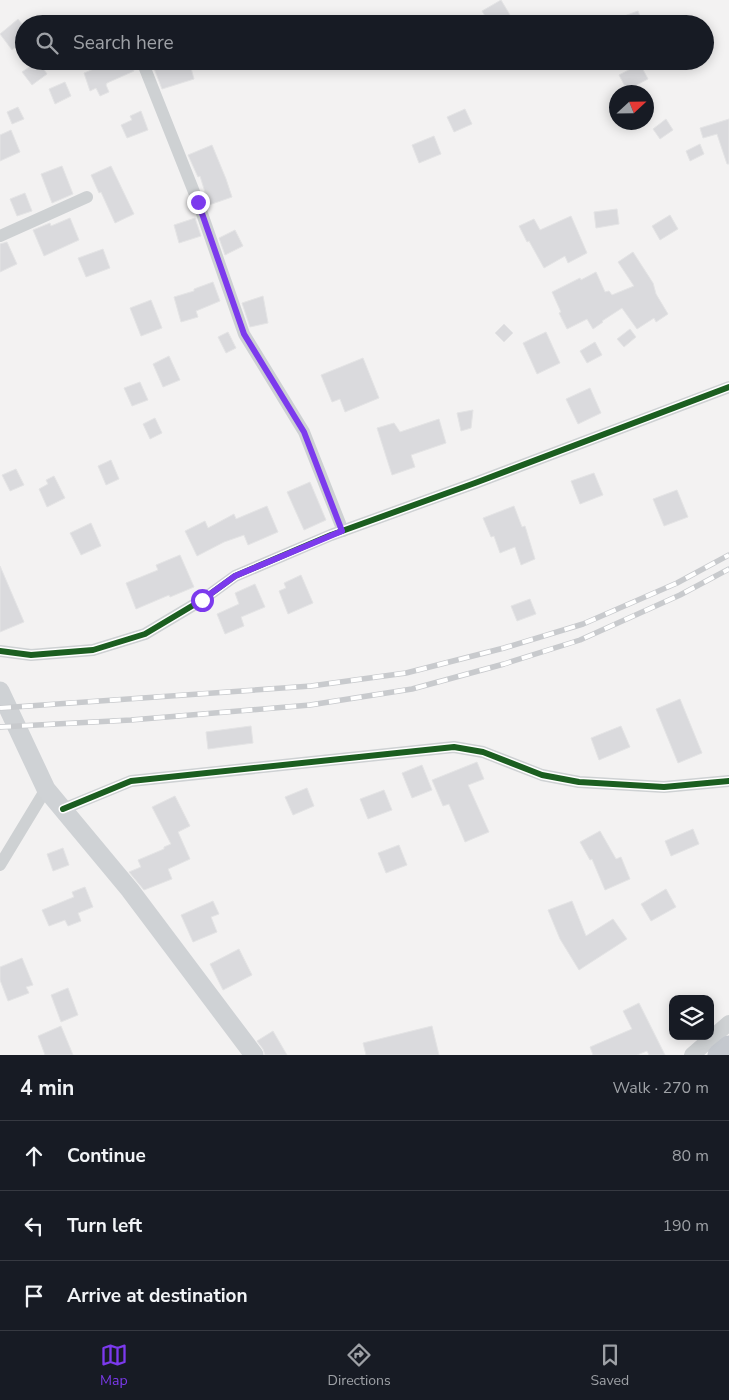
<!DOCTYPE html>
<meta charset="utf-8">
<style>
:root{--surface:#171b24;--page:#242831;--text:#f1f3f6;--muted:#9ea1a6;--line:#363941;--accent:#7c3aed}
body{margin:0;font-family:"Nunito Sans",sans-serif;background:var(--page);color:var(--text)}
.controls{position:absolute;right:15px;bottom:15px;display:grid;overflow:hidden;border-radius:10px;box-shadow:0 2px 12px #0003}
.controls button{width:45px;height:45px;display:grid;place-items:center;padding:0;border:0;border-bottom:1px solid var(--line);background:var(--surface);color:var(--text);font:25px sans-serif}
.compass{position:absolute;left:609px;top:85px;width:45px;height:45px;border-radius:50%;background:var(--surface);box-shadow:0 2px 12px #0003;rotate:68deg}
.stop{position:absolute;width:15px;height:15px;margin:-11px;border:4px solid #7c3aed;border-radius:50%;background:#fff}
.stop.end{background:#7c3aed;border-color:#fff;box-shadow:0 1px 5px #0008}
.list{margin:0;padding:0;list-style:none}
h2{display:flex;justify-content:space-between;align-items:center;height:65px;margin:0;padding:0 20px;font-size:21px}
h2 small{font-size:16px;font-weight:400;color:var(--muted)}
.list li{display:grid;grid-template-columns:32px 1fr auto;gap:15px;align-items:center;box-sizing:border-box;height:70px;padding:0 20px;border-top:1px solid var(--line)}
.list b{display:block;font-size:19px;white-space:nowrap}
.list em{font-size:16px;font-style:normal;color:var(--muted)}
.icon{flex:none;width:28px;height:28px;fill:none;stroke:currentColor;stroke-width:2;stroke-linecap:round;stroke-linejoin:round}
.map{position:relative;flex:none;width:729px;height:1055px;overflow:hidden}
.search{position:absolute;background:var(--surface);box-shadow:0 2px 12px #0003;left:15px;right:15px;top:15px;height:55px;display:flex;align-items:center;gap:12px;box-sizing:border-box;padding:0 18px;border-radius:28px;color:var(--muted);font-size:19px}
.sheet{height:275px;background:var(--surface)}
nav{display:flex;justify-content:space-around;align-items:center;box-sizing:border-box;height:70px;border-top:1px solid var(--line);background:var(--surface);font-size:14px;color:var(--muted)}
nav a{display:grid;justify-items:center;gap:2px}
nav .on{color:var(--accent)}
.map>svg:first-child{display:block}
.building{fill:#dadadd;stroke:#e4e4e5}
.lines{fill:none;stroke-linecap:round;stroke-linejoin:round}
.minor{stroke:#ced1d3;stroke-width:12}
.tertiary{stroke:#ced1d3;stroke-width:16}
.secondary{stroke:#cfd2d5;stroke-width:19}
.trunk{stroke:#c4c8ce;stroke-width:21}
.rail-casing{stroke:#c8cacd;stroke-width:5.5}
.rail{stroke:#fff;stroke-width:4;stroke-dasharray:11;stroke-linecap:butt}
.cycleway-casing{stroke:#fff;stroke-width:9}
.cycleway{stroke:#1b5e20;stroke-width:6}
.route{stroke:#7c3aed;stroke-width:6}
</style>
<div class="map">
<svg width="729" height="1055" viewBox="0 0 729 1055">
<rect width="100%" height="100%" fill="#f3f2f2"/>
<g class="building">
<polygon points="501,0 510,15 496,24 490,24 482,11"/>
<polygon points="638,11 643,24 605,24 605,23"/>
<polygon points="18,19 24,26 24,40 12,50 0,34"/>
<polygon points="38,61 47,74 32,85 22,72"/>
<polygon points="114,61 130,61 134,71 107,83 106,85 109,92 100,96 96,88 90,91 84,73"/>
<polygon points="158,61 189,61 194,79 162,89 152,63"/>
<polygon points="640,64 648,79 627,90 619,75"/>
<polygon points="65,82 71,96 55,104 49,89"/>
<polygon points="18,107 24,119 12,124 7,112"/>
<polygon points="465,109 472,124 454,132 447,117"/>
<polygon points="141,111 148,130 127,138 121,125 132,120 130,116"/>
<polygon points="666,119 673,130 660,139 653,129"/>
<polygon points="729,119 729,164 727,164 717,134 703,138 700,128"/>
<polygon points="11,130 20,152 0,161 0,135"/>
<polygon points="434,136 441,154 419,163 412,145"/>
<polygon points="700,144 704,154 690,161 686,151"/>
<polygon points="212,145 226,179 232,197 209,205 200,176 198,177 188,155"/>
<polygon points="62,166 73,194 52,203 41,174"/>
<polygon points="111,166 134,214 115,223 101,192 99,193 91,175"/>
<polygon points="25,193 32,211 17,216 10,199"/>
<polygon points="617,209 619,224 596,228 594,212"/>
<polygon points="670,215 678,229 660,240 652,226"/>
<polygon points="571,216 587,253 568,263 565,256 544,268 529,241 527,242 519,226 534,219 540,230"/>
<polygon points="70,218 79,240 44,256 33,230 50,223 51,226"/>
<polygon points="195,218 201,236 179,243 174,225"/>
<polygon points="235,230 243,246 225,255 219,238"/>
<polygon points="7,242 17,264 0,272 0,244"/>
<polygon points="103,249 110,268 86,277 78,258"/>
<polygon points="633,252 653,283 656,294 668,314 656,322 654,318 637,329 622,308 602,321 603,322 593,329 587,319 567,329 559,313 561,312 552,292 580,278 581,280 596,272 605,292 609,291 612,295 634,286 618,262"/>
<polygon points="213,282 220,301 196,311 198,317 181,322 174,297 194,291 194,289"/>
<polygon points="263,296 268,323 250,327 242,303"/>
<polygon points="151,300 162,328 141,336 130,308"/>
<polygon points="504,324 513,333 504,342 495,333"/>
<polygon points="630,329 636,337 624,347 617,339"/>
<polygon points="228,332 236,348 226,353 218,337"/>
<polygon points="546,332 560,363 537,374 523,343"/>
<polygon points="595,342 602,355 587,363 580,351"/>
<polygon points="169,356 180,380 163,387 153,364"/>
<polygon points="363,358 379,398 345,412 340,399 332,402 321,375"/>
<polygon points="140,382 148,400 132,406 124,388"/>
<polygon points="590,388 601,413 578,424 566,399"/>
<polygon points="473,410 471,428 461,431 457,413"/>
<polygon points="155,418 162,433 150,439 143,424"/>
<polygon points="439,419 446,443 411,455 415,467 392,475 377,428 394,423 400,432"/>
<polygon points="111,460 119,479 106,485 98,466"/>
<polygon points="16,469 24,485 10,491 2,475"/>
<polygon points="594,473 603,495 580,504 571,481"/>
<polygon points="54,476 65,498 47,507 39,489 48,484 46,480"/>
<polygon points="310,482 326,520 304,530 287,492"/>
<polygon points="677,490 688,517 664,526 653,499"/>
<polygon points="267,506 278,532 248,545 244,535 224,542 197,556 185,531 205,521 208,528 234,514 236,519"/>
<polygon points="514,506 522,527 525,526 535,559 521,565 515,547 500,553 494,536 491,537 483,518"/>
<polygon points="91,523 101,546 81,555 70,533"/>
<polygon points="180,555 194,587 170,597 169,595 136,609 126,583 158,570 156,565"/>
<polygon points="0,566 24,622 0,632"/>
<polygon points="301,575 313,603 288,614 279,591 286,588 284,583"/>
<polygon points="255,584 265,607 241,617 244,626 225,634 217,614 239,604 235,593"/>
<polygon points="530,599 536,614 517,621 511,606"/>
<polygon points="680,699 702,753 678,763 656,709"/>
<polygon points="251,726 253,743 208,749 206,732"/>
<polygon points="621,726 630,747 599,760 591,738"/>
<polygon points="477,762 484,779 468,785 489,832 465,842 449,804 443,806 432,780"/>
<polygon points="422,765 432,790 412,798 402,773"/>
<polygon points="307,788 314,806 293,815 285,797"/>
<polygon points="384,790 392,810 368,819 360,799"/>
<polygon points="175,796 190,826 178,832 190,859 168,869 172,879 144,890 129,872 141,867 138,860 164,849 164,847 171,844 152,807"/>
<polygon points="693,829 699,844 671,856 665,841"/>
<polygon points="600,831 616,859 621,857 630,879 605,890 592,859 590,860 580,842"/>
<polygon points="399,845 407,865 386,873 378,853"/>
<polygon points="63,848 69,865 53,871 47,854"/>
<polygon points="85,887 93,907 78,913 81,921 68,926 65,920 49,926 42,910 74,897 72,892"/>
<polygon points="666,889 676,907 651,921 641,904"/>
<polygon points="213,901 219,914 211,917 217,932 193,942 181,915"/>
<polygon points="572,901 586,936 613,919 627,939 579,970 560,939 548,910"/>
<polygon points="239,949 252,975 223,990 210,964"/>
<polygon points="22,958 33,985 26,987 29,993 8,1001 0,980 0,967"/>
<polygon points="68,988 78,1015 61,1022 51,995"/>
<polygon points="639,1003 665,1055 649,1055 647,1051 637,1055 593,1055 590,1047 632,1029 623,1011"/>
<polygon points="61,1026 73,1055 45,1055 38,1036"/>
<polygon points="432,1026 439,1055 366,1055 363,1043"/>
<polygon points="273,1031 287,1055 265,1055 263,1049 257,1041"/>
</g>
<g class="lines">
<g class="minor">
<polyline points="142,61 198,202 244,334 304,432 343,531"/>
<polyline points="0,236 87,197"/>
<polyline points="0,651 31,655 93,650 145,634 202,600 235,576 331,535 475,483 729,387"/>
<polyline points="63,809 131,781 454,747 483,752 542,775 579,782 664,787 729,781"/>
<polyline points="0,865 46,789"/>
</g>
<polyline class="tertiary" points="692,1055 729,1023"/>
<polyline class="secondary" points="0,691 46,789 130,890 254,1055"/>
<polyline class="trunk" points="718,1055 729,1046"/>
<g class="rail-casing">
<g id="rail">
<polyline points="0,708 311,686 406,673 504,648 583,624 677,583 729,555"/>
<polyline points="0,727 131,720 310,705 412,689 504,664 580,640 680,595 729,569"/>
</g>
</g>
<use href="#rail" class="rail"/>
<g class="cycleway-casing">
<g id="cycleway">
<polyline points="0,651 31,655 93,650 145,634 202,600 235,576 331,535 475,483 729,387"/>
<polyline points="63,809 131,781 454,747 483,752 542,775 579,782 664,787 729,781"/>
</g>
</g>
<use href="#cycleway" class="cycleway"/>
</g>
<g class="lines">
<polyline class="route" points="198,202 244,334 304,432 342,531 235,576 202,600"/>
</g>
</svg>
<div class="controls">
<button><svg class="icon" aria-label="layers" viewBox="0 0 24 24"><path d="M12 4l9 5-9 5-9-5zM3 14l9 5 9-5"/></svg></button>
</div>
<svg class="compass" viewBox="-18 -18 36 36"><path d="M0-13l5 13h-10z" fill="#e53935"/><path d="M0 13l5-13h-10z" fill="#9ea1a6"/></svg>
<div class="stop" style="left:202px;top:600px"></div>
<div class="stop end" style="left:198px;top:202px"></div>
<div class="search"><svg class="icon" aria-label="search" viewBox="0 0 24 24"><circle cx="10" cy="10" r="6"/><path d="M15 15l6 6"/></svg>Search here</div>
</div>
<section class="sheet">
<h2>4 min<small>Walk · 270 m</small></h2>
<ul class="list">
<li><svg class="icon" aria-label="ahead" viewBox="0 0 24 24"><path d="M12 20V5M6 11l6-6 6 6"/></svg><div><b>Continue</b></div><em>80 m</em></li>
<li><svg class="icon" aria-label="left" viewBox="0 0 24 24"><path d="M17 20v-9H6M10 6l-5 5 5 5"/></svg><div><b>Turn left</b></div><em>190 m</em></li>
<li><svg class="icon" aria-label="arrive" viewBox="0 0 24 24"><path d="M6 21V4h12l-3 4 3 4H6"/></svg><div><b>Arrive at destination</b></div></li>
</ul>
</section>
<nav>
<a class="on"><svg class="icon" aria-label="map" viewBox="0 0 24 24"><path d="M3 6l6-2 6 2 6-2v14l-6 2-6-2-6 2zM9 4v14M15 6v14"/></svg>Map</a>
<a><svg class="icon" aria-label="directions" viewBox="0 0 24 24"><path d="M12 3l9 9-9 9-9-9zM9 14v-3h6M13 9l2 2-2 2"/></svg>Directions</a>
<a><svg class="icon" aria-label="saved" viewBox="0 0 24 24"><path d="M7 4h10v16l-5-4-5 4z"/></svg>Saved</a>
</nav>
